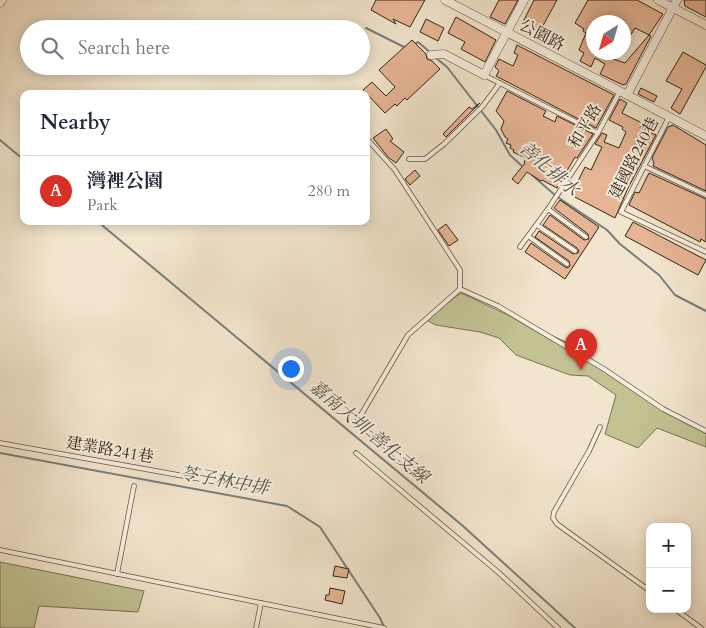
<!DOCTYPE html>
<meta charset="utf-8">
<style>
:root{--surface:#fff;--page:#f2f2f3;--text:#1f2937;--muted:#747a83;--line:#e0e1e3;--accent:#d93025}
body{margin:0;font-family:Cardo,"Noto Serif TC",serif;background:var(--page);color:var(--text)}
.controls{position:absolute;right:15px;bottom:15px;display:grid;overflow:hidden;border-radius:10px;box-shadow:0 2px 12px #0003}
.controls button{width:45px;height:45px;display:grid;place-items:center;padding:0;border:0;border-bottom:1px solid var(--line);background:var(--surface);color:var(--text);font:25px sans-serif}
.compass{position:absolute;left:586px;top:15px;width:45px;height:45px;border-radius:50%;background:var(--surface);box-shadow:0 2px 12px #0003;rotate:217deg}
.you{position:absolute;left:290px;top:368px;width:18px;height:18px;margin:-12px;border:4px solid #fff;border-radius:50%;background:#1a73e8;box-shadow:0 0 0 8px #1a73e833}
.badge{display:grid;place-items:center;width:32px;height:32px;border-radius:50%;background:var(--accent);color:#fff;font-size:16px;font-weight:700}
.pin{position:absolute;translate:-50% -41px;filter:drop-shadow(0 1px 2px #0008)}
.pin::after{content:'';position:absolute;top:26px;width:18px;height:15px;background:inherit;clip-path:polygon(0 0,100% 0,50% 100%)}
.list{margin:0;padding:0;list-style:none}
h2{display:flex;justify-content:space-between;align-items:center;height:65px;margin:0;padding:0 20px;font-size:21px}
h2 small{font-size:16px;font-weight:400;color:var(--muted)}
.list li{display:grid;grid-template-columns:32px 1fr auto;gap:15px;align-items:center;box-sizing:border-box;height:70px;padding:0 20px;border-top:1px solid var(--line)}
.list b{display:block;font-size:19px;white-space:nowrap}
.list p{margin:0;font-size:16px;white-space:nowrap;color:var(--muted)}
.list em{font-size:16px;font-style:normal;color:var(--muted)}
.icon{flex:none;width:28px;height:28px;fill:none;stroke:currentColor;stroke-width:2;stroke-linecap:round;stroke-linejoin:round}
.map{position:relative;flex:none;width:706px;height:628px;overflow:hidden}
.search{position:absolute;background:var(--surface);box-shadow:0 2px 12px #0003;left:20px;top:20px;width:350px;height:55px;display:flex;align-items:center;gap:12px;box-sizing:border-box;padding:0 18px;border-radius:28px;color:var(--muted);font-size:19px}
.panel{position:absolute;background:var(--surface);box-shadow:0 2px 12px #0003;left:20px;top:90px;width:350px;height:135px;border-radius:10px}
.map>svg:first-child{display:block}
.green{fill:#c2c293;stroke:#7b7354}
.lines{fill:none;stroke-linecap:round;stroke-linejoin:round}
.stream{stroke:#757f7d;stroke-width:2}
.building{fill:#e6b596;stroke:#342415;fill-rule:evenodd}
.lane-casing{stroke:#645443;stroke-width:5.5}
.street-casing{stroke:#645443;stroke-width:9}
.lane{stroke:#f7eede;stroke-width:4}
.street{stroke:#f7eede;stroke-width:8}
.labels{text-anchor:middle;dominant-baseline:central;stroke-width:4;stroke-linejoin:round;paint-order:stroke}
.street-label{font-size:16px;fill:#342415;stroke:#f7eede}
.water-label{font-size:18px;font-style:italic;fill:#545249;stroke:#f7eede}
</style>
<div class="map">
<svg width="706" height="628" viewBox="0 0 706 628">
<rect width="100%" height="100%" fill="#f2e5cd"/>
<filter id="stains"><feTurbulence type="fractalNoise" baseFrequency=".004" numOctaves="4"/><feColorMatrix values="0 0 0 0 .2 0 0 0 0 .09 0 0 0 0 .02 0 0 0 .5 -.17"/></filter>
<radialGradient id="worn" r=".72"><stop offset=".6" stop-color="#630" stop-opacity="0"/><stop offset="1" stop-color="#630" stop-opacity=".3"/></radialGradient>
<g class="green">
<polygon points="461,293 570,344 644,396 706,431 706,447 657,428 638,448 605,434 616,395 588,376 570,375 516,355 499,338 480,332 436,325 424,319"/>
<polygon points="0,562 144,591 138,612 39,606 34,628 0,628"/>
</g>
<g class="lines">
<g class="stream">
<polyline points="366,28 406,48"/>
<polyline points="415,44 418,42 431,53"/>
<polyline points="436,58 447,67 496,130 510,155 523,167"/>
<polyline points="0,140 24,160"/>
<polyline points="532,175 556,196 607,230 620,244 659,275 675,295 706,311"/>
<polyline points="97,221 463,526 575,628"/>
<polyline points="0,453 287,506 320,527 380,618 384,627"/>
</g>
</g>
<g class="building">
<polygon points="376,0 425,0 410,27 393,19 396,24 371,10"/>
<polygon points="499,0 518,0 505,24 490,17"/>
<polygon points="534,0 557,0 539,33 522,24"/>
<path d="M 588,0 L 637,0 L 663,14 L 649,35 L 651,36 L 626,84 L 623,85 L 600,74 L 605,64 L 595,58 L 591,67 L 580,61 L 584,53 L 579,50 L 586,33 L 583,31 L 584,29 L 575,23 ZM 594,22 L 624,22 L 624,32 L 630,36 L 635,28 L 649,35 L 625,63 L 608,57 L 611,52 L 594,52 Z"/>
<polygon points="684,0 706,0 706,17 685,6"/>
<polygon points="456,17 496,40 485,62 461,49 465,42 448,33"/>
<polygon points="426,19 444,28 438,41 420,32"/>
<polygon points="412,40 426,54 427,59 432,61 440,69 407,100 405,98 397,106 395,104 385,113 363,90 372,82 386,96 395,87 379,70"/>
<polygon points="517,45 614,95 596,128 496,76 499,71 495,67 499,59 513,66 518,55 514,53"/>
<polygon points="683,52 706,65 706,67 680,114 671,108 682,89 666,81"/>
<polygon points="641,88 657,96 654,102 638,94"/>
<polygon points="507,91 546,111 543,116 555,122 557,116 593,134 577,158 575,157 557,188 542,180 541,181 527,172 518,184 512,179 525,163 524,163 526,158 513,152 514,150 510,148 511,145 506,143 508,139 505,137 501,129 504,121 496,111"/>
<polygon points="620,99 627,103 622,113 642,123 640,128 656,135 628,188 615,218 571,195 585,167 591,170 602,147 595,144 602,133 607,135 604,142 619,148 626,132 622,129 623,127 609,120"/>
<polygon points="480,103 446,137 443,134 469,107 472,109"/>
<polygon points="673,125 706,145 706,191 653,166 654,163 652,158 668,127"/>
<polygon points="386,129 393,139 390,141 404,152 396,163 388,157 373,138"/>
<polygon points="415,170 420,176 410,185 405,179"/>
<polygon points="649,173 706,199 706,242 701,239 700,242 629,205 635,192 639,193"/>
<polygon points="560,200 599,227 565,279 525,252 531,243 565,267 568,268 570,266 569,261 535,237 539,231 573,254 578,253 579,251 577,248 543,225 550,215 584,240 589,239 588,234 554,208"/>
<polygon points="633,222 706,260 698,275 625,236"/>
<polygon points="446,224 458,240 449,246 438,230"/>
<polygon points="335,566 349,569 347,578 333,576"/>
<polygon points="330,588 345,591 342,604 325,600 326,595 329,595"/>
</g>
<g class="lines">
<g class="lane-casing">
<g id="lane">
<polyline points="484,75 598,133"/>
<polyline points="669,117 621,212 706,252"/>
<polyline points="368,140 395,170 460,270 460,289"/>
<polyline points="409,159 425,159 444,144 482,107 500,83"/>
<polyline points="644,166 706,195"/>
<polyline points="548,209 586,237"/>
<polyline points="537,225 575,251"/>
<polyline points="528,236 567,264"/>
<polyline points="520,247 548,209 598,133 620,91"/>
<polyline points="600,427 589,451 554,512 553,518 557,524 650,591"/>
<polyline points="0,443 245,487"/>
<polyline points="356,453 498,572 558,628"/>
<polyline points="423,478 361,426 358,420 408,335 460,289 498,306 604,369 663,409 706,431"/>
<polyline points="0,550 384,628"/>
<polyline points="117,574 134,486"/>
<polyline points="675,609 701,628"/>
<polyline points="256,628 261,603"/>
</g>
</g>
<g class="street-casing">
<g id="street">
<polyline points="445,0 706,136"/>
<polyline points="658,0 706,25"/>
<polyline points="0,3 2,0"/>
<polyline points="431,55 444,54 484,75 524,0"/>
<polyline points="627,95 677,0"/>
</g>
</g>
<use href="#lane" class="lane"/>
<use href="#street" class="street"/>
</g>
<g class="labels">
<g class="street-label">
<text transform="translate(542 35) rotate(28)">公園路</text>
<text transform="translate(585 126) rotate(-59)">和平路</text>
<text transform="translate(634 158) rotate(-63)">建國路240巷</text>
<text transform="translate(110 450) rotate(10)">建業路241巷</text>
</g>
<g class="water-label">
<text transform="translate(549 169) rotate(41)">善化排水</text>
<text transform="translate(369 432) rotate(40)">嘉南大圳 善化支線</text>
<text transform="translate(224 481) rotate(10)">苓子林中排</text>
</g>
</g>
<rect width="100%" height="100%" filter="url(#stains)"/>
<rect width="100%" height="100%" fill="url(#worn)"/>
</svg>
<div class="controls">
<button>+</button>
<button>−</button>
</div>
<svg class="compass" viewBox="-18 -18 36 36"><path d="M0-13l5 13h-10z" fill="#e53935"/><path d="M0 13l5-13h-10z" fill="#747a83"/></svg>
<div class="you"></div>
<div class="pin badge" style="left:581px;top:370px">A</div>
<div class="search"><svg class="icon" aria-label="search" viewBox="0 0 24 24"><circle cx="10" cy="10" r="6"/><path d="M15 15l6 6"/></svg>Search here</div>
<section class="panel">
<h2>Nearby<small></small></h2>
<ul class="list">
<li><span class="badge">A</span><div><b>灣裡公園</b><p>Park</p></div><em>280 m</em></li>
</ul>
</section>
</div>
